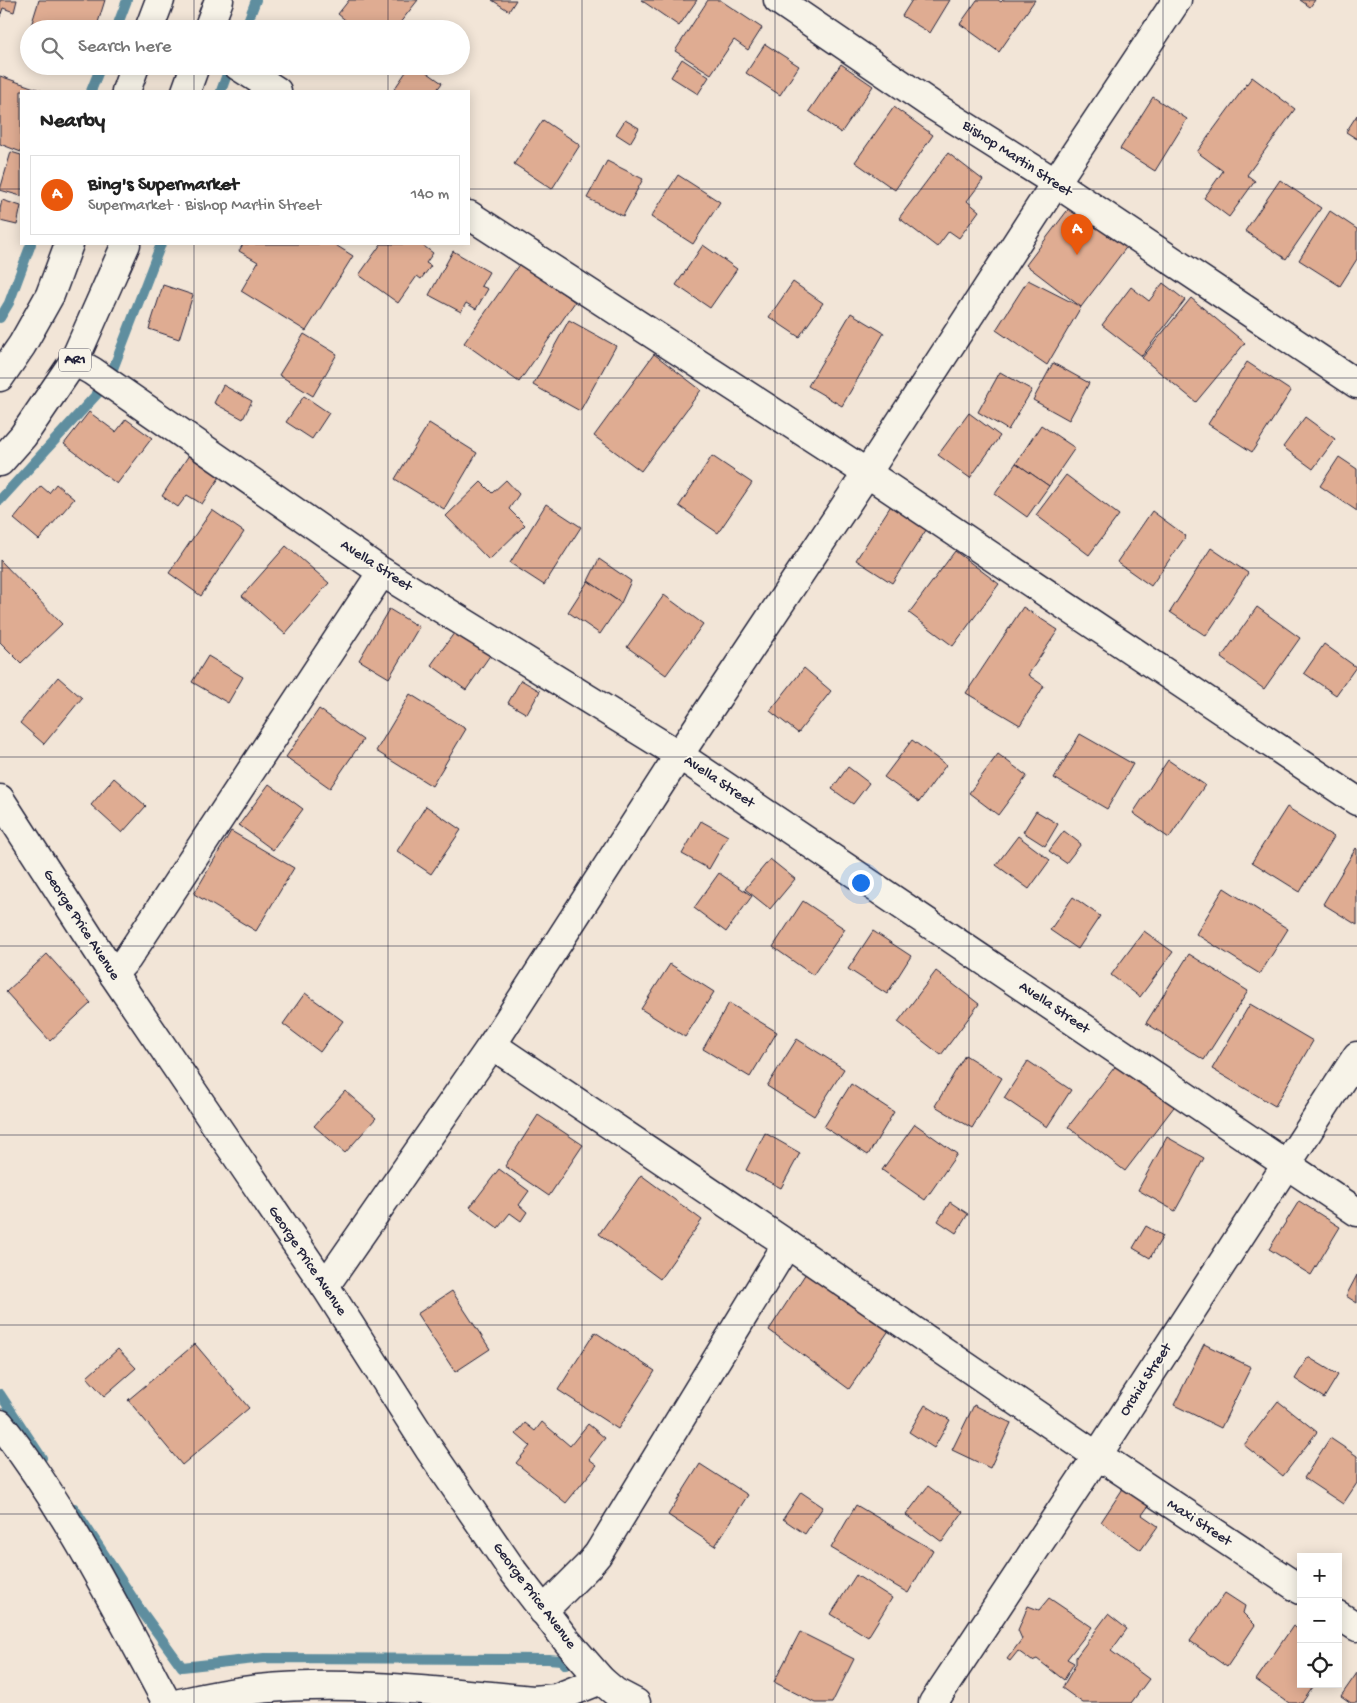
<!DOCTYPE html>
<meta charset="utf-8">
<style>
:root{--surface:#fff;--page:#f6f6f6;--text:#222;--muted:#767676;--line:#e0e0e0;--accent:#ea580c}
body{margin:0;font-family:"Gochi Hand",sans-serif;background:var(--page);color:var(--text)}
.controls{position:absolute;right:15px;bottom:15px;display:grid;overflow:hidden;border-radius:0px;box-shadow:0 2px 12px #0003}
.controls button{width:45px;height:45px;display:grid;place-items:center;padding:0;border:0;border-bottom:1px solid var(--line);background:var(--surface);color:var(--text);font:25px sans-serif}
.you{position:absolute;left:860px;top:882px;width:18px;height:18px;margin:-12px;border:4px solid #fff;border-radius:50%;background:#1a73e8;box-shadow:0 0 0 8px #1a73e833}
.badge{display:grid;place-items:center;width:32px;height:32px;border-radius:50%;background:var(--accent);color:#fff;font-size:16px;font-weight:700}
.pin{position:absolute;translate:-50% -41px;filter:drop-shadow(0 1px 2px #0008)}
.pin::after{content:'';position:absolute;top:26px;width:18px;height:15px;background:inherit;clip-path:polygon(0 0,100% 0,50% 100%)}
.list{margin:0;padding:0;list-style:none}
h2{display:flex;justify-content:space-between;align-items:center;height:65px;margin:0;padding:0 20px;font-size:21px}
h2 small{font-size:16px;font-weight:400;color:var(--muted)}
.list li{display:grid;grid-template-columns:32px 1fr auto;gap:15px;align-items:center;box-sizing:border-box;height:80px;margin:0 10px 10px;padding:0 10px;border:1px solid var(--line);border-radius:0px}
.list b{display:block;font-size:19px;white-space:nowrap}
.list p{margin:0;font-size:16px;white-space:nowrap;color:var(--muted)}
.list em{font-size:16px;font-style:normal;color:var(--muted)}
.icon{flex:none;width:28px;height:28px;fill:none;stroke:currentColor;stroke-width:2;stroke-linecap:round;stroke-linejoin:round}
.map{position:relative;flex:none;width:1357px;height:1703px;overflow:hidden}
.search{position:absolute;background:var(--surface);box-shadow:0 2px 12px #0003;left:20px;top:20px;width:450px;height:55px;display:flex;align-items:center;gap:12px;box-sizing:border-box;padding:0 18px;border-radius:28px;color:var(--muted);font-size:19px}
.panel{position:absolute;background:var(--surface);box-shadow:0 2px 12px #0003;left:20px;top:90px;width:450px;height:155px;border-radius:0px}
.map>svg:first-child{display:block}
.lines{fill:none;stroke-linecap:round;stroke-linejoin:round}
.stream{stroke:#5e8e9f;stroke-width:10}
.building{fill:#dfac92;stroke:#22223b}
.street-casing{stroke:#22223b;stroke-width:31}
.secondary-casing{stroke:#22223b;stroke-width:31}
.highway-casing{stroke:#22223b;stroke-width:31}
.street{stroke:#f7f3e8;stroke-width:28}
.secondary{stroke:#f7f3e8;stroke-width:28}
.highway{stroke:#f7f3e8;stroke-width:28}
.grid{fill:none;stroke:#22223b;stroke-width:1;stroke-opacity:0.55}
.labels{text-anchor:middle;dominant-baseline:central;stroke-width:4;stroke-linejoin:round;paint-order:stroke}
.shield{fill:#f7f3e8;stroke:#62616f;stroke-width:1}
.shield-label{font-size:14px;font-weight:bold;fill:#22223b}
.street-label{font-size:15px;fill:#22223b;stroke:#f7f3e8}
</style>
<div class="map">
<svg width="1357" height="1703" viewBox="0 0 1357 1703">
<rect width="100%" height="100%" fill="#f2e5d7"/>
<filter id="ink" filterUnits="userSpaceOnUse"><feTurbulence type="fractalNoise" baseFrequency=".02" numOctaves="2"/><feDisplacementMap in="SourceGraphic" scale="10" xChannelSelector="R" yChannelSelector="G"/><feConvolveMatrix kernelMatrix="1 2 1 2 8 2 1 2 1" color-interpolation-filters="sRGB"/></filter>
<g filter="url(#ink)">
<g class="lines">
<g class="stream">
<polyline points="116,29 127,0"/>
<polyline points="245,29 256,0"/>
<polyline points="91,91 101,66"/>
<polyline points="221,91 230,66"/>
<polyline points="0,318 9,303 31,244"/>
<polyline points="0,500 108,382 161,244"/>
<polyline points="0,1394 42,1458"/>
<polyline points="74,1508 140,1609 182,1667 264,1658 548,1659 561,1660 566,1665"/>
</g>
</g>
<g class="building">
<polygon points="0,0 17,0 14,12 3,8 0,17"/>
<polygon points="39,0 105,0 96,29 30,29"/>
<polygon points="349,0 418,0 395,29 356,29 338,14"/>
<polygon points="492,0 516,0 509,11"/>
<polygon points="641,0 697,0 679,26"/>
<polygon points="708,0 720,0 762,28 748,50 734,40 711,74 675,51"/>
<polygon points="912,0 950,0 930,33 902,16"/>
<polygon points="977,0 998,0 1001,2 1003,0 1035,0 999,52 960,24"/>
<polygon points="1300,0 1315,0 1310,7"/>
<polygon points="765,44 799,66 780,95 746,73"/>
<polygon points="682,59 709,77 698,94 671,77"/>
<polygon points="841,64 873,86 841,133 809,111"/>
<polygon points="410,66 418,66 442,83 436,91 393,91"/>
<polygon points="0,76 43,91 21,91 21,152 0,144"/>
<polygon points="1252,77 1295,109 1247,175 1255,181 1229,217 1204,198 1223,171 1197,152"/>
<polygon points="1153,97 1187,119 1155,171 1120,149"/>
<polygon points="894,107 933,135 895,190 855,162"/>
<polygon points="1357,115 1357,139 1346,132"/>
<polygon points="543,120 580,145 552,189 514,164"/>
<polygon points="625,120 639,128 630,143 616,134"/>
<polygon points="11,152 21,155 21,196 0,190"/>
<polygon points="948,153 983,180 967,201 979,211 959,238 949,231 937,247 899,218"/>
<polygon points="607,161 643,179 623,216 587,198"/>
<polygon points="678,175 720,202 693,244 651,217"/>
<polygon points="1280,180 1321,208 1286,259 1245,231"/>
<polygon points="2,200 21,206 17,225 0,221 0,209"/>
<polygon points="1073,203 1128,245 1081,307 1026,265"/>
<polygon points="1330,211 1357,229 1357,259 1340,286 1299,260"/>
<polygon points="243,244 334,244 353,256 306,331 241,291 258,262 239,251"/>
<polygon points="381,244 421,244 433,253 426,263 431,266 421,279 417,276 398,303 359,275"/>
<polygon points="703,245 737,269 710,308 676,285"/>
<polygon points="453,251 489,272 481,286 488,289 476,309 466,303 461,312 429,295"/>
<polygon points="520,263 575,302 519,382 464,343"/>
<polygon points="1028,280 1081,307 1047,365 996,330"/>
<polygon points="793,282 823,303 799,337 769,317"/>
<polygon points="1163,283 1185,300 1142,356 1102,325 1131,287 1149,301"/>
<polygon points="163,285 193,295 179,339 149,329"/>
<polygon points="1191,298 1245,343 1196,402 1142,358"/>
<polygon points="851,313 884,333 842,406 808,386"/>
<polygon points="569,320 616,346 580,411 533,385"/>
<polygon points="304,334 337,354 313,396 279,375"/>
<polygon points="654,354 701,390 641,471 594,436"/>
<polygon points="1247,362 1291,391 1252,452 1208,424"/>
<polygon points="1053,363 1089,383 1069,420 1033,400"/>
<polygon points="1000,372 1032,390 1008,430 978,412"/>
<polygon points="223,385 252,401 243,419 214,403"/>
<polygon points="304,396 329,413 312,439 286,422"/>
<polygon points="89,412 116,432 126,419 152,438 117,484 64,444"/>
<polygon points="969,413 1000,436 970,478 938,455"/>
<polygon points="1305,417 1335,439 1313,469 1283,447"/>
<polygon points="429,423 477,453 444,509 395,479"/>
<polygon points="1041,425 1075,448 1049,486 1016,463"/>
<polygon points="191,452 223,472 202,504 187,495 178,507 162,496"/>
<polygon points="712,456 752,483 718,533 679,506"/>
<polygon points="1339,457 1357,469 1357,511 1320,486"/>
<polygon points="1016,463 1049,486 1027,517 995,494"/>
<polygon points="1066,475 1119,515 1089,555 1036,515"/>
<polygon points="506,480 519,494 509,509 525,525 489,560 446,516 481,482 492,493"/>
<polygon points="56,484 74,499 39,540 14,519 41,486 49,493"/>
<polygon points="546,504 581,527 544,585 510,563"/>
<polygon points="892,504 928,527 892,583 856,560"/>
<polygon points="212,510 244,532 201,596 169,573"/>
<polygon points="1152,511 1186,536 1151,586 1117,562"/>
<polygon points="286,546 329,583 285,634 242,596"/>
<polygon points="1211,548 1248,573 1206,636 1170,612"/>
<polygon points="955,551 999,584 953,646 909,613"/>
<polygon points="599,559 631,581 621,603 588,581"/>
<polygon points="0,560 62,624 21,663 0,642"/>
<polygon points="588,581 621,603 600,634 568,612"/>
<polygon points="664,595 703,624 666,675 627,647"/>
<polygon points="1023,607 1058,630 1028,675 1044,686 1020,725 966,693"/>
<polygon points="1257,607 1300,638 1264,689 1221,658"/>
<polygon points="389,609 419,627 389,678 359,660"/>
<polygon points="457,629 491,654 466,690 431,665"/>
<polygon points="1324,644 1356,667 1336,695 1304,673"/>
<polygon points="208,656 243,677 228,703 192,682"/>
<polygon points="804,668 831,691 798,733 770,711"/>
<polygon points="58,677 82,698 44,744 20,723"/>
<polygon points="521,680 540,691 527,714 508,703"/>
<polygon points="410,694 466,729 432,786 376,751"/>
<polygon points="319,709 363,740 330,788 286,757"/>
<polygon points="1080,734 1133,764 1107,809 1054,778"/>
<polygon points="912,740 946,765 919,802 884,777"/>
<polygon points="998,754 1027,776 998,815 969,793"/>
<polygon points="1168,760 1205,785 1169,838 1133,813"/>
<polygon points="848,767 869,783 853,804 832,789"/>
<polygon points="114,778 146,806 122,833 91,805"/>
<polygon points="269,784 303,809 273,850 239,825"/>
<polygon points="426,806 461,830 431,874 397,851"/>
<polygon points="1287,807 1334,837 1300,892 1252,862"/>
<polygon points="1036,811 1058,824 1045,846 1023,832"/>
<polygon points="701,821 728,836 709,869 682,854"/>
<polygon points="231,831 294,868 256,931 194,894"/>
<polygon points="1064,831 1081,844 1066,863 1049,851"/>
<polygon points="1018,836 1050,860 1029,889 996,865"/>
<polygon points="1356,848 1357,849 1357,925 1323,904"/>
<polygon points="770,859 795,879 770,909 745,889"/>
<polygon points="719,873 752,896 726,932 694,908"/>
<polygon points="1224,888 1288,929 1260,974 1196,934"/>
<polygon points="1073,897 1100,916 1078,949 1050,930"/>
<polygon points="803,901 845,929 813,975 773,947"/>
<polygon points="873,931 911,956 887,994 848,969"/>
<polygon points="1144,931 1173,952 1140,997 1111,975"/>
<polygon points="47,954 91,1003 50,1041 6,992"/>
<polygon points="1189,954 1248,991 1204,1060 1146,1023"/>
<polygon points="670,964 714,992 685,1037 641,1009"/>
<polygon points="936,971 979,1004 941,1055 898,1022"/>
<polygon points="305,993 343,1021 320,1052 283,1024"/>
<polygon points="729,1003 777,1032 750,1077 703,1049"/>
<polygon points="1250,1004 1313,1041 1275,1106 1212,1069"/>
<polygon points="797,1039 844,1069 814,1116 767,1086"/>
<polygon points="965,1055 1002,1078 972,1128 935,1106"/>
<polygon points="1121,1059 1177,1103 1125,1171 1068,1127"/>
<polygon points="1028,1061 1071,1090 1047,1127 1004,1098"/>
<polygon points="851,1084 894,1112 868,1155 824,1127"/>
<polygon points="345,1091 376,1118 345,1153 314,1126"/>
<polygon points="538,1115 583,1145 549,1196 505,1166"/>
<polygon points="915,1124 957,1154 925,1200 882,1170"/>
<polygon points="765,1133 800,1153 781,1188 746,1170"/>
<polygon points="1167,1137 1204,1158 1175,1211 1138,1190"/>
<polygon points="499,1169 529,1191 519,1205 527,1212 521,1221 510,1213 498,1228 470,1207"/>
<polygon points="641,1175 702,1220 660,1279 599,1234"/>
<polygon points="1299,1201 1340,1227 1311,1275 1269,1249"/>
<polygon points="950,1202 968,1214 956,1233 938,1221"/>
<polygon points="1146,1226 1163,1236 1150,1258 1133,1248"/>
<polygon points="806,1273 890,1329 849,1389 769,1330"/>
<polygon points="1357,1275 1357,1303 1346,1296"/>
<polygon points="452,1291 490,1349 455,1372 417,1314"/>
<polygon points="595,1332 655,1371 618,1429 558,1390"/>
<polygon points="195,1344 249,1408 182,1465 128,1400"/>
<polygon points="1204,1344 1251,1367 1221,1428 1174,1405"/>
<polygon points="118,1349 136,1368 104,1396 87,1377"/>
<polygon points="1308,1357 1338,1375 1324,1398 1295,1379"/>
<polygon points="1278,1401 1317,1432 1283,1476 1244,1445"/>
<polygon points="925,1405 950,1420 934,1448 909,1432"/>
<polygon points="974,1405 1011,1423 990,1468 952,1450"/>
<polygon points="542,1422 570,1446 588,1424 605,1438 589,1459 597,1465 566,1503 516,1463 530,1446 516,1434 525,1423 535,1431"/>
<polygon points="1330,1438 1357,1456 1357,1483 1343,1504 1304,1478"/>
<polygon points="700,1464 748,1495 715,1546 668,1515"/>
<polygon points="928,1486 963,1512 942,1542 906,1515"/>
<polygon points="1124,1487 1150,1504 1142,1515 1158,1526 1141,1550 1101,1522"/>
<polygon points="801,1492 823,1507 805,1534 783,1519"/>
<polygon points="856,1505 933,1550 908,1593 831,1548"/>
<polygon points="856,1575 892,1598 868,1637 831,1614"/>
<polygon points="1225,1593 1245,1606 1243,1613 1255,1625 1227,1667 1190,1641"/>
<polygon points="1049,1598 1092,1627 1067,1659 1074,1663 1064,1680 1037,1659 1032,1661 1018,1651 1010,1661 1007,1659 1022,1639 1018,1630 1028,1606 1039,1610"/>
<polygon points="1108,1614 1127,1629 1111,1651 1149,1679 1131,1703 1083,1703 1062,1688 1076,1664 1076,1657"/>
<polygon points="1293,1626 1301,1631 1301,1684 1315,1684 1302,1703 1289,1703 1256,1680"/>
<polygon points="800,1632 854,1659 832,1703 815,1703 774,1682"/>
<polygon points="1357,1673 1357,1703 1351,1703 1341,1696"/>
</g>
<g class="lines">
<g class="street-casing">
<g id="street">
<polyline points="238,66 277,91"/>
<polyline points="469,215 867,473 1357,801"/>
<polyline points="74,361 92,371 382,572 679,755 1357,1212"/>
<polyline points="113,974 127,959 382,572"/>
<polyline points="492,1045 787,1244 1097,1456 1113,1465 1301,1590"/>
<polyline points="325,1286 492,1045 679,755 867,473 1064,170 1177,0"/>
<path d="M 0,1424 C 67,1509 116,1608 167,1703"/>
<polyline points="543,1611 588,1566 598,1554 787,1244"/>
<polyline points="1338,1615 1357,1627"/>
<polyline points="933,1703 1097,1456 1357,1056"/>
</g>
</g>
<g class="secondary-casing">
<g id="secondary">
<polyline points="778,0 932,105 1056,183 1357,384"/>
<polyline points="0,799 113,974 325,1286 429,1449 513,1571 567,1641 601,1680 615,1692 636,1703"/>
<path d="M 180,1703 C 206,1697 233,1692 259,1689 C 351,1680 443,1692 534,1700 L 556,1698 L 601,1680"/>
</g>
</g>
<g class="highway-casing">
<g id="highway">
<polyline points="149,29 160,0"/>
<polyline points="208,29 219,0"/>
<polyline points="126,91 135,66"/>
<polyline points="186,91 195,66"/>
<polyline points="0,377 22,345 50,295 69,244"/>
<polyline points="0,462 23,436 74,361 126,244"/>
</g>
</g>
<use href="#street" class="street"/>
<use href="#secondary" class="secondary"/>
<use href="#highway" class="highway"/>
</g>
</g>
<path class="grid" d="M 194,0 L 194,29M 388,0 L 388,29M 582,0 L 582,1703M 775,0 L 775,1703M 969,0 L 969,1703M 1163,0 L 1163,1703M 194,66 L 194,91M 388,66 L 388,91M 0,189 L 21,189M 469,189 L 1357,189M 194,244 L 194,1703M 388,244 L 388,1703M 0,378 L 1357,378M 0,568 L 1357,568M 0,757 L 1357,757M 0,946 L 1357,946M 0,1135 L 1357,1135M 0,1325 L 1357,1325M 0,1514 L 1357,1514"/>
<g class="labels">
<rect class="shield" x="59" y="348.5" width="32" height="23" rx="4"/>
<g class="shield-label">
<text x="75" y="360">AR1</text>
</g>
<g class="street-label">
<text transform="translate(1017 159) rotate(33)">Bishop Martin Street</text>
<text transform="translate(376 566) rotate(33)">Avella Street</text>
<text transform="translate(719 782) rotate(34)">Avella Street</text>
<text transform="translate(81 925) rotate(57)">George Price Avenue</text>
<text transform="translate(1054 1008) rotate(34)">Avella Street</text>
<text transform="translate(307 1261) rotate(56)">George Price Avenue</text>
<text transform="translate(1146 1380) rotate(-57)">Orchid Street</text>
<text transform="translate(1199 1523) rotate(33)">Maxi Street</text>
<text transform="translate(534 1596) rotate(53)">George Price Avenue</text>
</g>
</g>
</svg>
<div class="controls">
<button>+</button>
<button>−</button>
<button><svg class="icon" aria-label="locate" viewBox="0 0 24 24"><circle cx="12" cy="12" r="6"/><path d="M12 2v4M12 18v4M2 12h4M18 12h4"/></svg></button>
</div>
<div class="you"></div>
<div class="pin badge" style="left:1077px;top:255px">A</div>
<div class="search"><svg class="icon" aria-label="search" viewBox="0 0 24 24"><circle cx="10" cy="10" r="6"/><path d="M15 15l6 6"/></svg>Search here</div>
<section class="panel">
<h2>Nearby<small></small></h2>
<ul class="list">
<li><span class="badge">A</span><div><b>Bing's Supermarket</b><p>Supermarket · Bishop Martin Street</p></div><em>140 m</em></li>
</ul>
</section>
</div>
